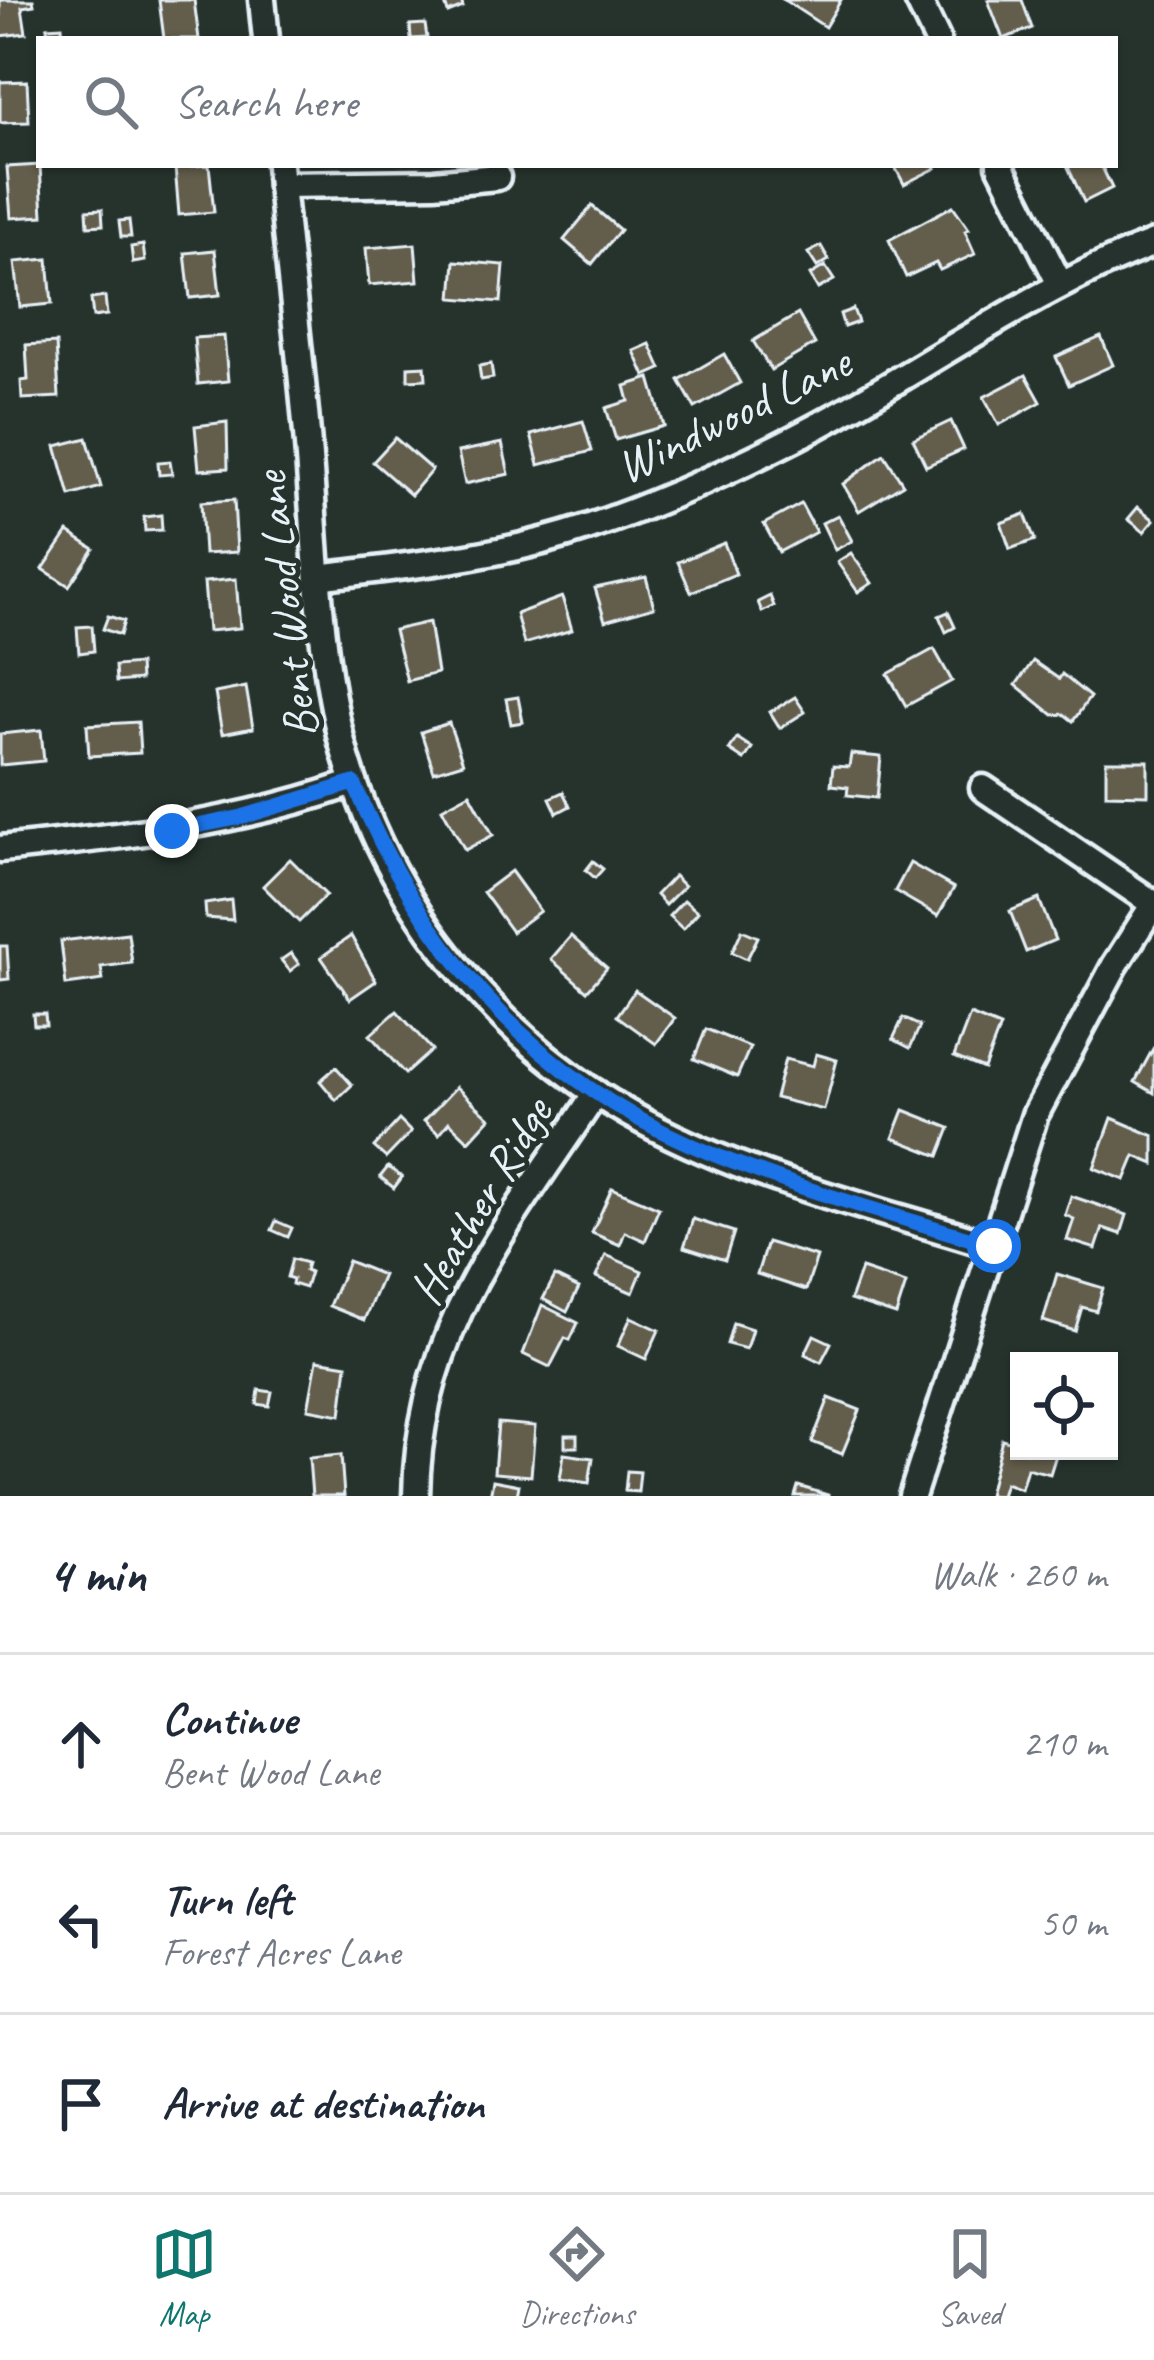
<!DOCTYPE html>
<meta charset="utf-8">
<style>
:root{--surface:#fff;--page:#f6f6f7;--text:#1f2937;--muted:#747a83;--line:#e0e1e3;--accent:#0f766e}
body{margin:0;font-family:Caveat,sans-serif;background:var(--page);color:var(--text)}
.controls{position:absolute;right:36px;bottom:36px;display:grid;overflow:hidden;border-radius:0px;box-shadow:0 3px 9px #0004}
.controls button{width:108px;height:108px;display:grid;place-items:center;padding:0;border:0;border-bottom:3px solid var(--line);background:var(--surface);color:var(--text);font:60px sans-serif}
.stop{position:absolute;width:36px;height:36px;margin:-27px;border:9px solid #1a73e8;border-radius:50%;background:#fff}
.stop.end{background:#1a73e8;border-color:#fff;box-shadow:0 3px 12px #0008}
.list{margin:0;padding:0;list-style:none}
h2{display:flex;justify-content:space-between;align-items:center;height:156px;margin:0;padding:0 48px;font-size:51px}
h2 small{font-size:39px;font-weight:400;color:var(--muted)}
.list li{display:grid;grid-template-columns:78px 1fr auto;gap:36px;align-items:center;box-sizing:border-box;height:180px;padding:0 48px;border-top:3px solid var(--line)}
.list b{display:block;font-size:45px;white-space:nowrap}
.list p{margin:0;font-size:39px;white-space:nowrap;color:var(--muted)}
.list em{font-size:39px;font-style:normal;color:var(--muted)}
.icon{flex:none;width:66px;height:66px;fill:none;stroke:currentColor;stroke-width:2;stroke-linecap:round;stroke-linejoin:round}
.map{position:relative;flex:none;width:1154px;height:1496px;overflow:hidden}
.search{position:absolute;background:var(--surface);box-shadow:0 3px 9px #0004;left:36px;right:36px;top:36px;height:132px;display:flex;align-items:center;gap:30px;box-sizing:border-box;padding:0 42px;border-radius:0px;color:var(--muted);font-size:45px}
.sheet{height:696px;background:var(--surface)}
nav{display:flex;justify-content:space-around;align-items:center;box-sizing:border-box;height:168px;border-top:3px solid var(--line);background:var(--surface);font-size:33px;color:var(--muted)}
nav a{display:grid;justify-items:center;gap:6px}
nav .on{color:var(--accent)}
.map>svg:first-child{display:block}
.building{fill:#635d4c;stroke:#e8f1f8;stroke-width:3}
.lines{fill:none;stroke-linecap:round;stroke-linejoin:round}
.minor-casing{stroke:#e8f1f8;stroke-width:33}
.minor{stroke:#26332d;stroke-width:24}
.route{stroke:#1a73e8;stroke-width:15}
.labels{text-anchor:middle;dominant-baseline:central;stroke-width:10;stroke-linejoin:round;paint-order:stroke}
.street-label{font-size:48px;fill:#e8f1f8;stroke:#26332d}
</style>
<div class="map">
<svg width="1154" height="1496" viewBox="0 0 1154 1496">
<rect width="100%" height="100%" fill="#26332d"/>
<filter id="ink" filterUnits="userSpaceOnUse"><feTurbulence type="fractalNoise" baseFrequency=".00833" numOctaves="2"/><feDisplacementMap in="SourceGraphic" scale="24" xChannelSelector="R" yChannelSelector="G"/><feConvolveMatrix kernelMatrix="1 2 1 2 8 2 1 2 1" color-interpolation-filters="sRGB"/></filter>
<g filter="url(#ink)">
<g class="building">
<polygon points="0,0 33,0 34,5 22,7 26,33 0,36"/>
<polygon points="159,0 194,0 199,39 164,39"/>
<polygon points="444,0 461,0 463,7 448,13"/>
<polygon points="784,0 841,0 825,27"/>
<polygon points="988,0 1022,0 1032,28 1003,39"/>
<polygon points="425,24 427,38 411,39 410,25"/>
<polygon points="62,26 63,39 48,39 47,27"/>
<polygon points="27,81 29,122 0,123 0,82"/>
<polygon points="40,165 43,216 11,218 7,167"/>
<polygon points="209,165 214,212 179,215 175,167"/>
<polygon points="894,165 934,165 936,168 904,184"/>
<polygon points="1067,165 1101,165 1112,188 1084,202"/>
<polygon points="592,206 620,230 592,264 564,240"/>
<polygon points="953,206 969,229 965,231 975,254 940,270 936,263 906,277 889,240"/>
<polygon points="102,209 103,225 88,226 87,210"/>
<polygon points="129,220 131,237 121,237 119,221"/>
<polygon points="415,244 418,281 369,285 366,248"/>
<polygon points="143,245 145,261 133,263 131,247"/>
<polygon points="821,246 829,260 817,267 808,253"/>
<polygon points="215,250 220,295 190,298 185,253"/>
<polygon points="48,259 52,304 20,307 15,262"/>
<polygon points="455,261 504,265 501,302 452,298"/>
<polygon points="825,266 834,280 818,289 810,275"/>
<polygon points="105,297 107,315 93,317 91,299"/>
<polygon points="853,309 858,322 844,327 840,314"/>
<polygon points="798,314 815,344 771,370 753,341"/>
<polygon points="224,336 228,381 198,384 194,338"/>
<polygon points="1101,337 1113,365 1069,385 1056,357"/>
<polygon points="56,343 59,397 22,399 21,381 28,380 26,345"/>
<polygon points="650,344 661,369 645,376 634,351"/>
<polygon points="724,354 740,383 695,408 679,380"/>
<polygon points="491,364 493,378 481,380 479,366"/>
<polygon points="425,366 426,379 408,380 408,367"/>
<polygon points="1026,375 1041,402 999,425 984,397"/>
<polygon points="650,378 664,426 616,440 606,408 629,401 625,386"/>
<polygon points="583,421 592,451 539,465 531,435"/>
<polygon points="951,421 964,449 926,466 913,439"/>
<polygon points="227,422 228,468 199,470 195,426"/>
<polygon points="87,438 101,487 70,496 56,446"/>
<polygon points="395,438 432,470 411,495 373,462"/>
<polygon points="502,443 509,474 465,484 458,452"/>
<polygon points="884,454 903,484 859,511 843,484"/>
<polygon points="170,461 172,474 159,475 158,462"/>
<polygon points="234,500 237,552 204,554 201,502"/>
<polygon points="801,504 816,532 779,552 764,524"/>
<polygon points="1138,507 1154,520 1144,532 1128,519"/>
<polygon points="1025,514 1035,540 1010,549 1001,523"/>
<polygon points="161,515 162,530 145,531 144,517"/>
<polygon points="838,515 852,541 835,550 822,523"/>
<polygon points="68,532 94,549 69,586 43,569"/>
<polygon points="724,543 736,574 691,592 678,562"/>
<polygon points="851,553 872,583 858,592 837,562"/>
<polygon points="646,577 654,607 605,621 595,588"/>
<polygon points="236,579 240,628 208,631 204,582"/>
<polygon points="770,596 774,606 762,612 758,602"/>
<polygon points="562,597 572,630 524,644 516,614"/>
<polygon points="948,612 955,627 946,632 939,616"/>
<polygon points="108,616 124,621 120,635 103,629"/>
<polygon points="429,622 437,673 407,681 394,630"/>
<polygon points="92,626 94,651 79,653 77,627"/>
<polygon points="934,649 952,681 906,706 888,674"/>
<polygon points="1033,661 1059,679 1062,674 1090,697 1073,721 1064,714 1053,715 1016,685"/>
<polygon points="139,664 140,680 116,682 115,666"/>
<polygon points="246,687 253,728 222,734 215,693"/>
<polygon points="518,697 523,722 511,724 506,699"/>
<polygon points="795,697 805,712 780,728 770,712"/>
<polygon points="138,722 140,753 89,756 87,725"/>
<polygon points="449,723 463,763 434,772 421,732"/>
<polygon points="41,730 44,761 0,765 0,734"/>
<polygon points="737,738 752,748 744,760 729,750"/>
<polygon points="851,754 881,757 877,798 847,795 848,787 831,785 833,766 849,767"/>
<polygon points="1106,761 1148,761 1148,795 1106,794"/>
<polygon points="563,792 570,806 557,813 550,798"/>
<polygon points="470,793 493,835 465,850 442,808"/>
<polygon points="290,859 326,895 299,922 263,886"/>
<polygon points="593,861 603,869 595,878 586,870"/>
<polygon points="910,863 954,888 938,916 895,891"/>
<polygon points="511,871 540,911 512,932 483,892"/>
<polygon points="674,876 684,886 665,905 656,895"/>
<polygon points="1039,899 1055,940 1026,952 1010,911"/>
<polygon points="231,900 233,920 206,918 205,904"/>
<polygon points="684,900 698,912 683,929 669,916"/>
<polygon points="742,930 758,937 747,959 732,952"/>
<polygon points="128,933 132,963 101,967 103,980 66,985 61,941"/>
<polygon points="351,936 376,981 350,999 321,957"/>
<polygon points="571,936 607,968 587,991 551,959"/>
<polygon points="0,946 7,946 9,979 0,980"/>
<polygon points="291,953 299,964 290,971 281,960"/>
<polygon points="635,990 675,1018 656,1044 617,1016"/>
<polygon points="397,1011 432,1050 405,1074 370,1035"/>
<polygon points="33,1014 45,1014 46,1025 34,1025"/>
<polygon points="970,1015 1000,1027 984,1069 954,1057"/>
<polygon points="903,1018 920,1026 910,1048 893,1039"/>
<polygon points="706,1029 750,1047 737,1077 694,1059"/>
<polygon points="1154,1047 1154,1093 1135,1082"/>
<polygon points="816,1054 837,1060 824,1110 775,1098 785,1059 813,1066"/>
<polygon points="336,1067 352,1085 336,1100 320,1081"/>
<polygon points="456,1087 490,1118 469,1141 449,1122 439,1134 424,1121"/>
<polygon points="904,1110 950,1128 939,1156 893,1138"/>
<polygon points="1112,1118 1154,1136 1154,1164 1135,1156 1125,1180 1094,1168"/>
<polygon points="399,1120 411,1132 386,1158 374,1147"/>
<polygon points="388,1167 402,1177 394,1188 380,1177"/>
<polygon points="612,1188 659,1208 645,1241 625,1232 620,1245 592,1233"/>
<polygon points="1071,1196 1127,1215 1121,1234 1103,1228 1096,1249 1067,1240 1074,1219 1065,1215"/>
<polygon points="693,1219 734,1232 725,1260 684,1247"/>
<polygon points="276,1221 292,1228 288,1237 272,1230"/>
<polygon points="767,1242 817,1257 806,1290 757,1274"/>
<polygon points="606,1255 642,1271 633,1293 596,1277"/>
<polygon points="292,1259 307,1263 305,1270 310,1272 305,1288 292,1284 293,1279 287,1277"/>
<polygon points="348,1261 383,1275 364,1320 329,1306"/>
<polygon points="861,1269 906,1284 896,1315 850,1300"/>
<polygon points="1057,1274 1103,1288 1096,1311 1082,1307 1075,1331 1043,1321"/>
<polygon points="555,1276 579,1288 567,1312 543,1299"/>
<polygon points="542,1305 578,1323 570,1340 565,1338 550,1367 523,1354"/>
<polygon points="631,1317 659,1330 646,1359 618,1346"/>
<polygon points="733,1323 752,1329 746,1349 727,1344"/>
<polygon points="814,1335 831,1343 821,1362 805,1354"/>
<polygon points="317,1360 347,1365 341,1415 308,1409"/>
<polygon points="259,1390 272,1392 269,1406 257,1404"/>
<polygon points="829,1398 860,1410 842,1454 812,1442"/>
<polygon points="498,1423 535,1426 531,1476 494,1473"/>
<rect x="565" y="1435" width="12" height="12"/>
<polygon points="1002,1439 1019,1444 1019,1451 1056,1455 1050,1474 1027,1468 1021,1489 1005,1483 1001,1496 988,1495"/>
<polygon points="564,1454 593,1458 589,1483 560,1479"/>
<polygon points="341,1455 344,1496 312,1496 309,1458"/>
<polygon points="627,1471 640,1472 638,1492 625,1491"/>
<polygon points="493,1480 519,1485 517,1496 490,1496"/>
<polygon points="798,1486 828,1495 828,1496 795,1496"/>
</g>
<g class="lines">
<g class="minor-casing">
<g id="minor">
<polyline points="262,0 266,39"/>
<polyline points="918,0 937,39"/>
<path d="M 279,165 C 288,258 300,351 308,445 C 315,528 317,615 332,697 C 363,875 485,1037 644,1122 C 752,1180 877,1209 994,1246"/>
<polyline points="1000,165 1060,284"/>
<polyline points="281,185 434,183 497,177"/>
<path d="M 318,577 C 407,566 501,557 587,528 C 652,506 717,477 779,446 C 907,383 1020,294 1154,243"/>
<path d="M 0,849 C 126,836 233,825 354,783"/>
<path d="M 416,1496 C 418,1329 509,1225 596,1093"/>
<polyline points="912,1496 1035,1115 1115,965 1154,904 983,788"/>
</g>
</g>
<use href="#minor" class="minor"/>
</g>
</g>
<g class="lines" filter="url(#ink)">
<path class="route" d="M 172,831 L 242,817 L 354,783 C 419,943 528,1073 689,1144 C 786,1187 892,1214 994,1246"/>
</g>
<g class="labels">
<g class="street-label">
<text transform="translate(733 414) rotate(-26)">Windwood Lane</text>
<text transform="translate(285 605) rotate(-97)">Bent Wood Lane</text>
<text transform="translate(480 1201) rotate(-59)">Heather Ridge</text>
</g>
</g>
</svg>
<div class="controls">
<button><svg class="icon" aria-label="locate" viewBox="0 0 24 24"><circle cx="12" cy="12" r="6"/><path d="M12 2v4M12 18v4M2 12h4M18 12h4"/></svg></button>
</div>
<div class="stop" style="left:994px;top:1246px"></div>
<div class="stop end" style="left:172px;top:831px"></div>
<div class="search"><svg class="icon" aria-label="search" viewBox="0 0 24 24"><circle cx="10" cy="10" r="6"/><path d="M15 15l6 6"/></svg>Search here</div>
</div>
<section class="sheet">
<h2>4 min<small>Walk · 260 m</small></h2>
<ul class="list">
<li><svg class="icon" aria-label="ahead" viewBox="0 0 24 24"><path d="M12 20V5M6 11l6-6 6 6"/></svg><div><b>Continue</b><p>Bent Wood Lane</p></div><em>210 m</em></li>
<li><svg class="icon" aria-label="left" viewBox="0 0 24 24"><path d="M17 20v-9H6M10 6l-5 5 5 5"/></svg><div><b>Turn left</b><p>Forest Acres Lane</p></div><em>50 m</em></li>
<li><svg class="icon" aria-label="arrive" viewBox="0 0 24 24"><path d="M6 21V4h12l-3 4 3 4H6"/></svg><div><b>Arrive at destination</b></div></li>
</ul>
</section>
<nav>
<a class="on"><svg class="icon" aria-label="map" viewBox="0 0 24 24"><path d="M3 6l6-2 6 2 6-2v14l-6 2-6-2-6 2zM9 4v14M15 6v14"/></svg>Map</a>
<a><svg class="icon" aria-label="directions" viewBox="0 0 24 24"><path d="M12 3l9 9-9 9-9-9zM9 14v-3h6M13 9l2 2-2 2"/></svg>Directions</a>
<a><svg class="icon" aria-label="saved" viewBox="0 0 24 24"><path d="M7 4h10v16l-5-4-5 4z"/></svg>Saved</a>
</nav>
